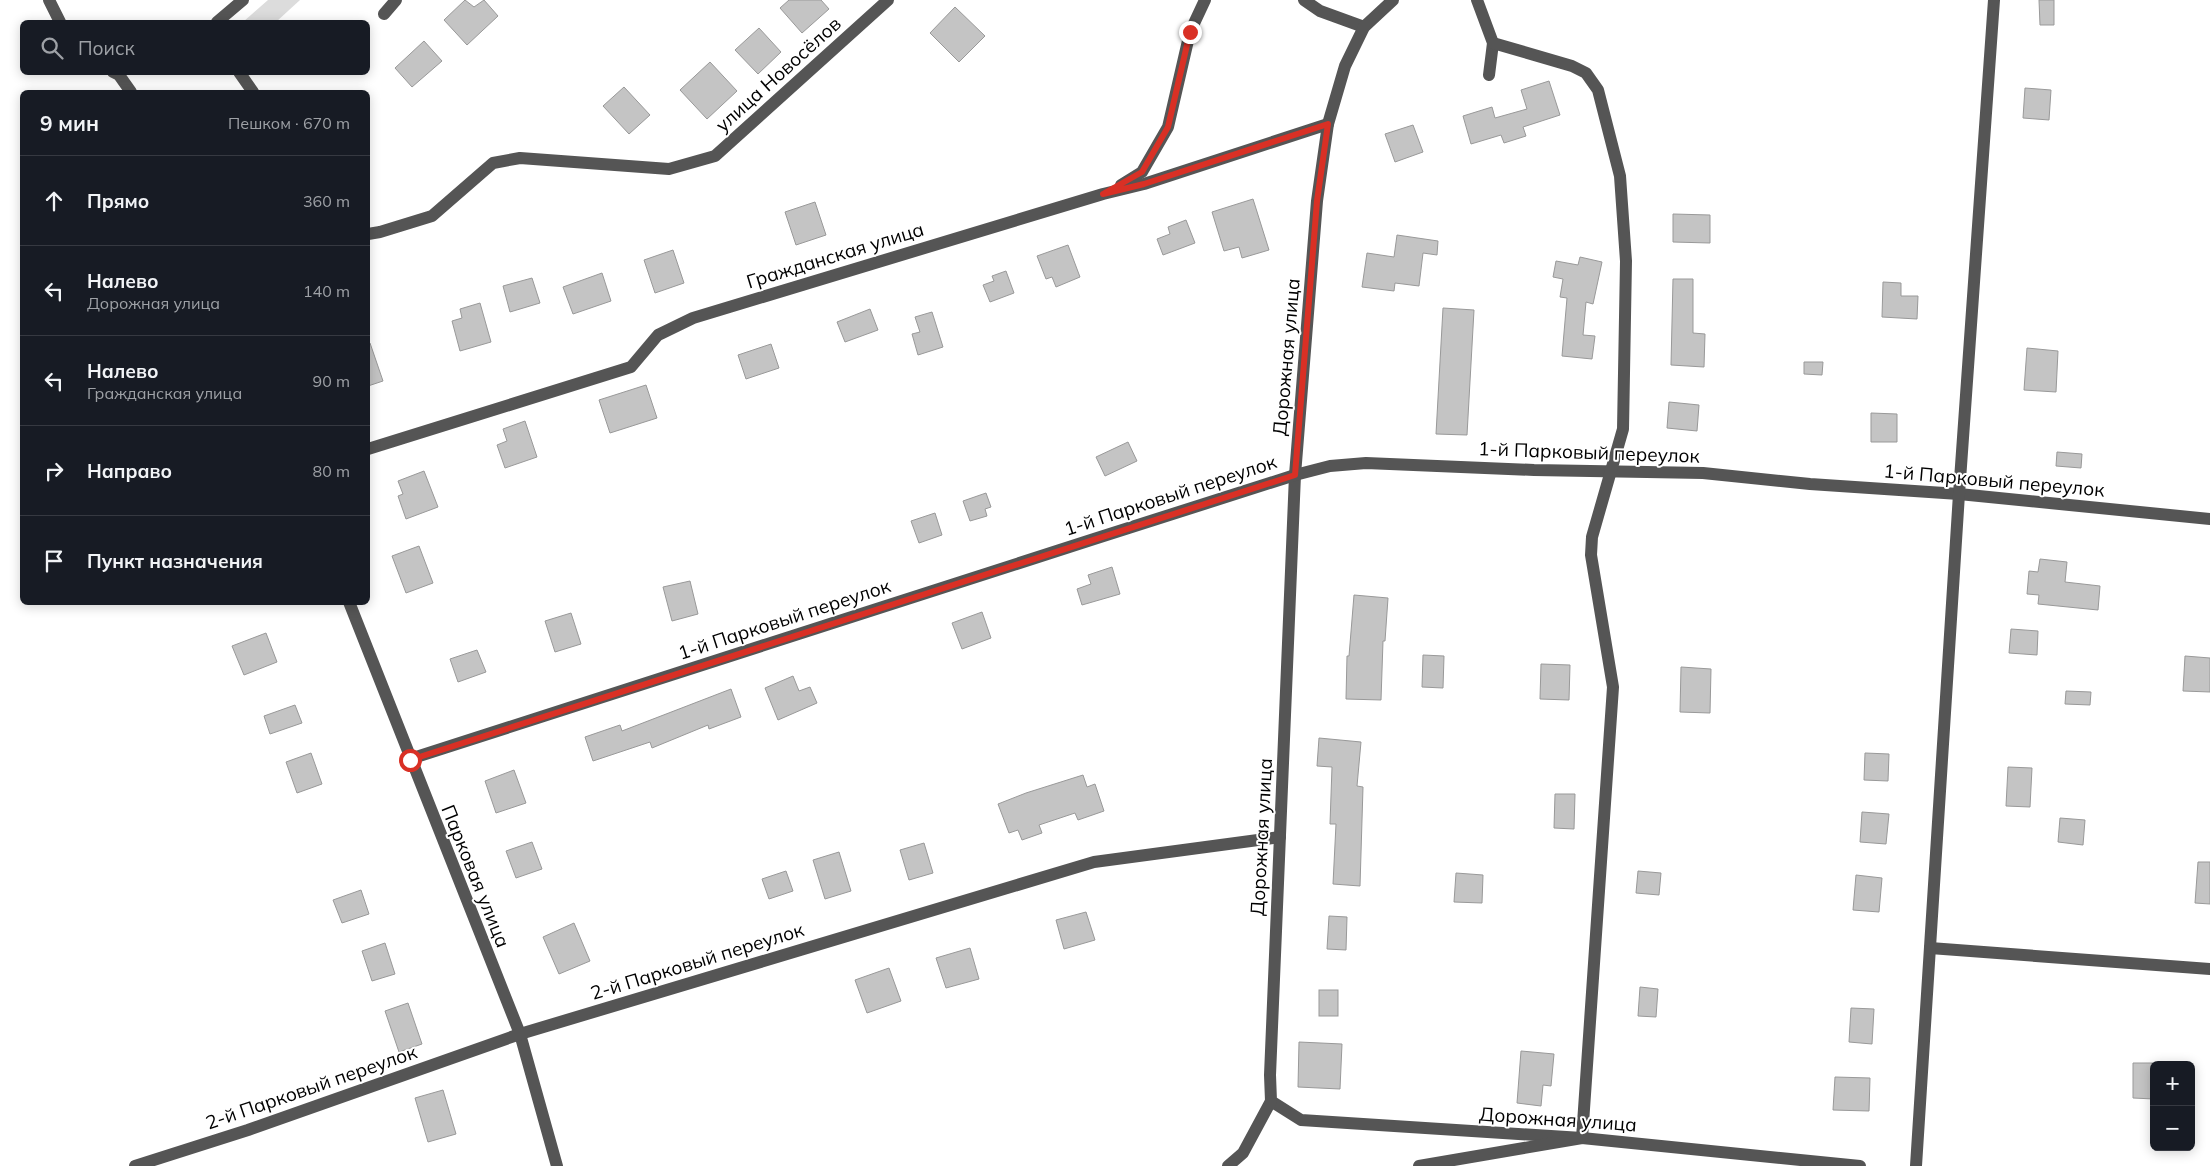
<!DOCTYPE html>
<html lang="ru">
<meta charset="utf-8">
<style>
:root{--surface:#171b24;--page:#242831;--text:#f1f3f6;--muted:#9ea1a6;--line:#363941}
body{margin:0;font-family:Mulish,sans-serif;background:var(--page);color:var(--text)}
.controls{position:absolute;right:15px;bottom:15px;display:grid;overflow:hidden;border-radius:8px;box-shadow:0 2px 12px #0003}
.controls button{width:45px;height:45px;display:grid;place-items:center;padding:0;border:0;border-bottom:1px solid var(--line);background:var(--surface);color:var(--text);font:25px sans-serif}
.stop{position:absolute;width:15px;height:15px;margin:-11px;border:4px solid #d93025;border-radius:50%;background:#fff}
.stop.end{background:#d93025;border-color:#fff;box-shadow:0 1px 5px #0008}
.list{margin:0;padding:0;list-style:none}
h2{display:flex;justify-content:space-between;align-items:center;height:65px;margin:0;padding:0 20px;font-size:21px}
h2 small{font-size:16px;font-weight:400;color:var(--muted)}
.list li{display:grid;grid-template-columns:32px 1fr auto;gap:15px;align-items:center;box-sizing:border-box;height:90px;padding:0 20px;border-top:1px solid var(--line)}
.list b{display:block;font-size:19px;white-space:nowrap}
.list p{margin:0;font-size:16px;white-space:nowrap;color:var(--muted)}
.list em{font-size:16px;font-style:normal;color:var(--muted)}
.icon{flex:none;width:28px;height:28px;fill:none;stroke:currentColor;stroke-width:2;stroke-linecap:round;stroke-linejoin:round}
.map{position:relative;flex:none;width:2210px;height:1166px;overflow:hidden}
.search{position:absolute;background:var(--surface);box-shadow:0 2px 12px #0003;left:20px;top:20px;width:350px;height:55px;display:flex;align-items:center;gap:12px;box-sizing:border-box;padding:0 18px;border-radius:8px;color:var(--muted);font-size:19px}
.panel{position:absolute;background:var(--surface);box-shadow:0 2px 12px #0003;left:20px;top:90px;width:350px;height:515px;border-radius:8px}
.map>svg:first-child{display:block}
.green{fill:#dcdcdc}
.building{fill:#c4c4c4;stroke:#999}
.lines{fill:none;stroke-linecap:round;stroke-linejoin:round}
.minor{stroke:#555;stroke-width:12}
.route{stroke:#d93025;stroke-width:6}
.labels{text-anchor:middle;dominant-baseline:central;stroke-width:4;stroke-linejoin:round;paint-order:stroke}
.street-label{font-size:19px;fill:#000;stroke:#fff}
</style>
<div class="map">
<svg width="2210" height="1166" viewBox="0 0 2210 1166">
<rect width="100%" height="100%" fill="#fff"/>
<polygon class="green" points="268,0 300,0 276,22 243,22"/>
<g class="building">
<polygon points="465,0 474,7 484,0 498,16 467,45 444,20"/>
<polygon points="789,0 821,0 829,9 802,33 780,8"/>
<polygon points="2039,0 2054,0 2054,25 2040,25"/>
<polygon points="955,7 985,36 959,62 930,33"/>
<polygon points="759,28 781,52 758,74 735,50"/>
<polygon points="424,41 442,61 412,87 395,68"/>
<polygon points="710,62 737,91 707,119 680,90"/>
<polygon points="1549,81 1560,115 1523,127 1526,136 1504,143 1501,135 1471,144 1463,116 1492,107 1495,118 1527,109 1521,90"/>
<polygon points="624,87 650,115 629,134 603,106"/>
<polygon points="2025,88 2051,90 2049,120 2023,118"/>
<polygon points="1413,125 1423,152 1395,162 1385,134"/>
<polygon points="1253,199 1269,250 1242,258 1239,247 1224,251 1212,212"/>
<polygon points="815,202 826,235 796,245 785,212"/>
<polygon points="1673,214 1710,215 1710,243 1673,242"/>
<polygon points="1186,220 1195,243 1163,255 1157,239 1170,234 1168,227"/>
<polygon points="1397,235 1438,241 1437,255 1423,253 1419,286 1395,283 1394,291 1362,287 1367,253 1394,257"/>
<polygon points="1068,245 1080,277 1056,287 1052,277 1046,279 1037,256"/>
<polygon points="673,250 684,283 655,293 644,260"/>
<polygon points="1580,257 1602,262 1593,304 1586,302 1583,335 1595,336 1592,359 1562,356 1567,298 1560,297 1563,279 1553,277 1556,261 1578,265"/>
<polygon points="1006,271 1014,293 990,302 983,285 994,281 992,276"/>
<polygon points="602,273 611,301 573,314 563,287"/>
<polygon points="532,278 540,303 510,312 503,286"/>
<polygon points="1673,279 1693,279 1693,333 1705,334 1704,367 1671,365"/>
<polygon points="1883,282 1901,283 1901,296 1918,296 1917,319 1882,317"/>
<polygon points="480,303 491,342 460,351 452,321 462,318 460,309"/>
<polygon points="1443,308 1474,310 1467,435 1436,434"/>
<polygon points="870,309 878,330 845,342 837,322"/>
<polygon points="932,312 943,347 918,355 912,334 920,332 915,317"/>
<polygon points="368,343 370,343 383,381 368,386"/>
<polygon points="771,344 779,368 746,379 738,355"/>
<polygon points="2027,348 2058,351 2056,392 2024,390"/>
<polygon points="1804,362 1823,362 1822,375 1804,374"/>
<polygon points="646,385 657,418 610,433 599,400"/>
<polygon points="1669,402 1699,405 1697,431 1667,428"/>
<polygon points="1871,413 1897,414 1897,442 1871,442"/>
<polygon points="525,421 537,457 505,468 497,445 507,441 503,429"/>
<polygon points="1128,442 1137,461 1105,476 1096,457"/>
<polygon points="2057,452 2082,454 2081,468 2056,466"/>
<polygon points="424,471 438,507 406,519 398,496 403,494 398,481"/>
<polygon points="986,493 991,507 985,509 987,516 970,521 963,501"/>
<polygon points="935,513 942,535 919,543 911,521"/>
<polygon points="419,546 433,583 406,593 392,556"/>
<polygon points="2040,559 2067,562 2065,582 2100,586 2098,610 2038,604 2039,595 2027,594 2029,571 2038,572"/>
<polygon points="1112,567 1120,594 1082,605 1077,589 1091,584 1088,575"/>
<polygon points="690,581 698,614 672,621 663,587"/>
<polygon points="1354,595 1388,598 1385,641 1383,641 1381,700 1346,699 1347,656 1349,656"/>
<polygon points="982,612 991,638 962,649 952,623"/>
<polygon points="571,613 581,644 555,652 545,621"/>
<polygon points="2011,629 2038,631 2037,655 2009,653"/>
<polygon points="266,633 277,662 244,675 232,646"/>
<polygon points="477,650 486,672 458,682 450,659"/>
<polygon points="1423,655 1444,656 1443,688 1422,687"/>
<polygon points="2185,656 2210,658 2210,692 2183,691"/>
<polygon points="1541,664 1570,665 1569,700 1540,699"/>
<polygon points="1681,667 1711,669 1710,713 1680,712"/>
<polygon points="793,676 799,691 810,687 817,703 778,720 765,688"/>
<polygon points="731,689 741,717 709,729 708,725 652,748 650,742 593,761 585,737 620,725 622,731"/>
<polygon points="2066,691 2091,692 2090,705 2065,704"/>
<polygon points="295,705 302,723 270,734 264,716"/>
<polygon points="1319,738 1361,742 1357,786 1363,787 1360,886 1333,884 1336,824 1330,824 1332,767 1317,766"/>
<polygon points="311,753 322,784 297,793 286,762"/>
<polygon points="1865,753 1889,754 1888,781 1864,780"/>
<polygon points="2008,767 2032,768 2030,807 2006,806"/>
<polygon points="514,770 526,803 496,813 485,781"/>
<polygon points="1083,775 1087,787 1095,784 1104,811 1078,820 1075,813 1039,825 1042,833 1022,840 1018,830 1009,833 998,804 1026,793"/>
<polygon points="1555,794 1575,794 1574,829 1554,828"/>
<polygon points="1862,812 1889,814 1886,844 1860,842"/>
<polygon points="2060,818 2085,820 2083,845 2058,842"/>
<polygon points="532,842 542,869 516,878 506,851"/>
<polygon points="924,843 933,873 909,880 900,850"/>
<polygon points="839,852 851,891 825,899 813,860"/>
<polygon points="2198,862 2210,862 2210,904 2195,903"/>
<polygon points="786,871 793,891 769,899 762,879"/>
<polygon points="1638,871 1661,873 1659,895 1636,893"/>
<polygon points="1456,873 1483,875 1482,903 1454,902"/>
<polygon points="1856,875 1882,878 1879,912 1853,910"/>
<polygon points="361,890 369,914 342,923 333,900"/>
<polygon points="1086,912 1095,940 1064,949 1056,920"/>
<polygon points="1329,916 1347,917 1346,950 1327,949"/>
<polygon points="574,923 590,961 559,974 543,937"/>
<polygon points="385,943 395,974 372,981 362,951"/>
<polygon points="970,948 979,979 946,988 936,958"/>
<polygon points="889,968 901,1001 867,1013 855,980"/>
<polygon points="1640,987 1658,989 1656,1017 1638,1016"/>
<rect x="1319" y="990" width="19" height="26"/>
<polygon points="408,1003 422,1044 399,1052 385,1011"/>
<polygon points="1851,1008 1874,1009 1872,1044 1849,1042"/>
<polygon points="1299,1042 1342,1044 1340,1089 1298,1087"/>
<polygon points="1521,1051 1554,1054 1551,1086 1543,1085 1541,1106 1517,1103"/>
<polygon points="2133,1063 2154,1063 2154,1099 2133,1098"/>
<polygon points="1835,1077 1870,1078 1869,1111 1833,1110"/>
<polygon points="443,1090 456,1134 428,1142 415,1098"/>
</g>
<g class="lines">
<g class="minor">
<polyline points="49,0 60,22"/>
<polyline points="1304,0 1320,11 1364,27"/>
<polyline points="1393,0 1364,27 1345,66 1328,124 1317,201 1295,475 1270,1075 1271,1101 1301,1120 1582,1138 1860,1166"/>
<polyline points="1477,0 1493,43 1489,75"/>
<polyline points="384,14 396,0"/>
<polyline points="217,22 243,0"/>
<polyline points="113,72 119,75 131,92"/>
<polyline points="239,72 253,92"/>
<polyline points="1121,185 1142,172 1168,127 1190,32 1205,0"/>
<polyline points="368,234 380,232 432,216 493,163 520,158 669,169 715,156 888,0"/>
<polyline points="368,449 631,367 658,335 693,318 1103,194 1144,184 1328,124"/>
<polyline points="349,602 520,1034 557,1166"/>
<polyline points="410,759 1094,539 1295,475 1330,466 1366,463 1534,470 1703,473 1810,484 1959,494 2210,519"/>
<polyline points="1930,948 2210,969"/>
<polyline points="135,1166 248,1130 520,1034 1094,862 1280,837"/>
<polyline points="1228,1166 1243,1153 1271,1101"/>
<polyline points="1419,1166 1582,1138 1613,687 1591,555 1592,537 1623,429 1626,261 1620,176 1598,90 1586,73 1572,66 1493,43"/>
<polyline points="1916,1166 1959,494 1994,0"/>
</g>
</g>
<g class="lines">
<polyline class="route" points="410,760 1295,475 1317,201 1328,124 1144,184 1103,194 1142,172 1168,127 1190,32"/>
</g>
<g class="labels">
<g class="street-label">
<text transform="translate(778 74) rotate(-42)">улица Новосёлов</text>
<text transform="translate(835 255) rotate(-17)">Гражданская улица</text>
<text transform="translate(1286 357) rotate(-85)">Дорожная улица</text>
<text transform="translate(1589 452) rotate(2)">1-й Парковый переулок</text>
<text transform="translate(1994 480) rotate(5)">1-й Парковый переулок</text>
<text transform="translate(1170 495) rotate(-18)">1-й Парковый переулок</text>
<text transform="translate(784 619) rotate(-18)">1-й Парковый переулок</text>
<text transform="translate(1261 837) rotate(-87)">Дорожная улица</text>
<text transform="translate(476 876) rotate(68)">Парковая улица</text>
<text transform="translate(697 961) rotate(-17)">2-й Парковый переулок</text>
<text transform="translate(311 1087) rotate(-19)">2-й Парковый переулок</text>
<text transform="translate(1558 1119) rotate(4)">Дорожная улица</text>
</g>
</g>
</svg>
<div class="controls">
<button>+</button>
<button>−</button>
</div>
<div class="stop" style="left:410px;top:760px"></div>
<div class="stop end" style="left:1190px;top:32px"></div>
<div class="search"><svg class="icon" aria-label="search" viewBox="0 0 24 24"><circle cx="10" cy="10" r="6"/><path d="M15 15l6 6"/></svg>Поиск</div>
<section class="panel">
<h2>9 мин<small>Пешком · 670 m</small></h2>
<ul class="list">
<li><svg class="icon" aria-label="ahead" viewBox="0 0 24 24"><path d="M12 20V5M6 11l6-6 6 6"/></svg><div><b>Прямо</b></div><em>360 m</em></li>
<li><svg class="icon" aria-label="left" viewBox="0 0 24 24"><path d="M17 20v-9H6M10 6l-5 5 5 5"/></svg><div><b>Налево</b><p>Дорожная улица</p></div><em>140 m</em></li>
<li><svg class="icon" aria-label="left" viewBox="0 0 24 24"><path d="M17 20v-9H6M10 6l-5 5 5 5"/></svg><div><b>Налево</b><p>Гражданская улица</p></div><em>90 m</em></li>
<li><svg class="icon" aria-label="right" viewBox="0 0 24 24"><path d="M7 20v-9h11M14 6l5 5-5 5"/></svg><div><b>Направо</b></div><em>80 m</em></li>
<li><svg class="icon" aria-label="arrive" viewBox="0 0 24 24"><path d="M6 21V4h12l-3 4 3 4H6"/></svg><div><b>Пункт назначения</b></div></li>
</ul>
</section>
</div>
